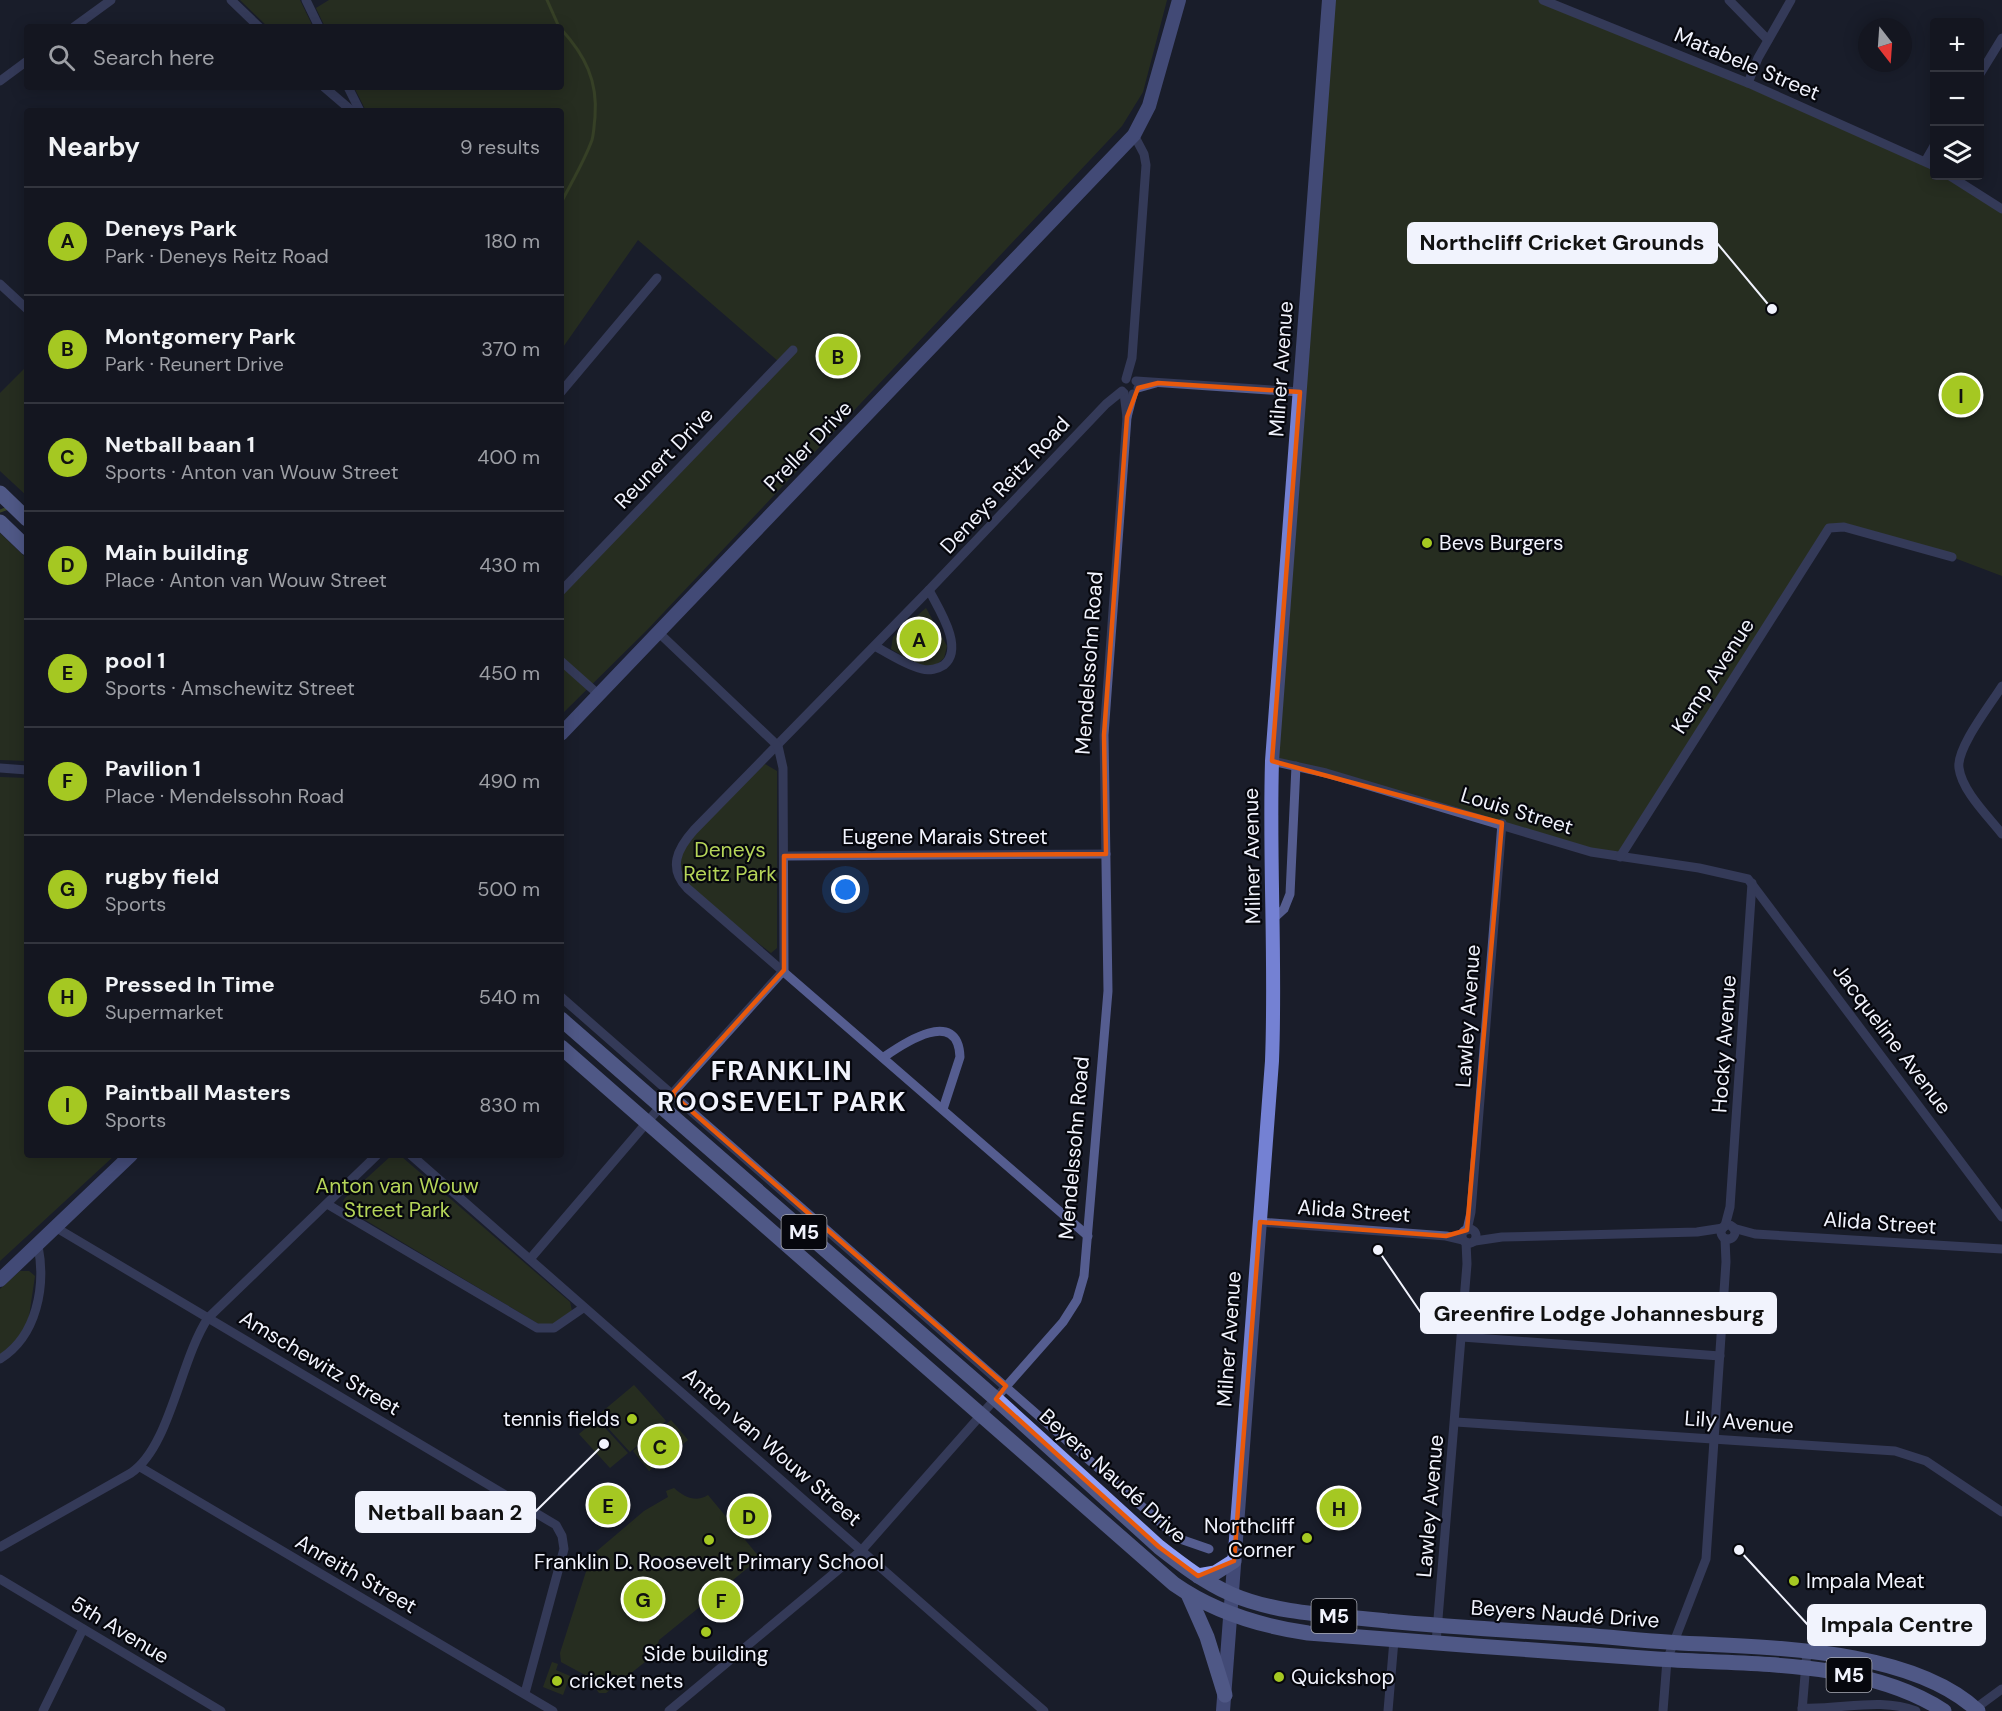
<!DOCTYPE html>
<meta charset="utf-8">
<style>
:root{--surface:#141620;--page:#21232d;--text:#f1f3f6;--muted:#9d9fa5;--line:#33353e;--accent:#a5c822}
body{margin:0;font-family:"DM Sans",sans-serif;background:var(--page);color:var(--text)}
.controls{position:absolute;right:18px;top:18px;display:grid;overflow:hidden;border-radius:6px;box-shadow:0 3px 15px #0003}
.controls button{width:54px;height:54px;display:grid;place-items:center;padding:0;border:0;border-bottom:2px solid var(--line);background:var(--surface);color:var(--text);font:30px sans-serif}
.compass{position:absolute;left:1858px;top:18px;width:54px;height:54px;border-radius:50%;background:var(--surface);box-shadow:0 3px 15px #0003;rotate:163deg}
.you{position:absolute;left:846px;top:890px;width:21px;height:21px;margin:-15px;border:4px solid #fff;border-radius:50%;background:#1a73e8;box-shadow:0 0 0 9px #1a73e833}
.badge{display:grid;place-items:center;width:39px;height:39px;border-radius:50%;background:var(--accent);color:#111;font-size:20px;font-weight:700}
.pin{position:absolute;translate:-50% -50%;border:3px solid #fff;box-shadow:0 2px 6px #0006}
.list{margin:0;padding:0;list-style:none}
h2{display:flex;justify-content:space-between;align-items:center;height:78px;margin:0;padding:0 24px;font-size:26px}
h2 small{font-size:20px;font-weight:400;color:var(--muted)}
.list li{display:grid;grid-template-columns:39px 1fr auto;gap:18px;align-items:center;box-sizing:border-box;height:108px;padding:0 24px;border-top:2px solid var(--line)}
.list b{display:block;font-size:22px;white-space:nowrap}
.list p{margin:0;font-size:20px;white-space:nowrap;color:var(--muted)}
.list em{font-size:20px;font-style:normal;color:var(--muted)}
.icon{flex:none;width:33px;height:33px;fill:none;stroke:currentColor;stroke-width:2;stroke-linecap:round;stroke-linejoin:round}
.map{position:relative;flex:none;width:2002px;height:1711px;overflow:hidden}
.search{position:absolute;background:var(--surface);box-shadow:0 3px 15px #0003;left:24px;top:24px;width:540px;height:66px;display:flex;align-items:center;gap:15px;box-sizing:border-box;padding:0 21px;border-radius:6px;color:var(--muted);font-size:22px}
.panel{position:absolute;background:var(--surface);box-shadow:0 3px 15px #0003;left:24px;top:108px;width:540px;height:1050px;border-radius:6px}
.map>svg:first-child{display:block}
.green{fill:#374215}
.water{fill:#596a22}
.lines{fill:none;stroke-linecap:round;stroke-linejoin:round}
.stream{stroke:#596a22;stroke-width:3}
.street{stroke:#555d90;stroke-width:9}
.secondary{stroke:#7481d3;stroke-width:14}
.primary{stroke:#919ff5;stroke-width:15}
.marked{fill:none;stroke:#e8590c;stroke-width:4.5;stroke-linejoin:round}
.poi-dot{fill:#a5c822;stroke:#06070d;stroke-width:2}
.labels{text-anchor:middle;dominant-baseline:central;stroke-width:4.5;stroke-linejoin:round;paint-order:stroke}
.shield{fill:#06070d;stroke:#aaacb5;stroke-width:1.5}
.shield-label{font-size:20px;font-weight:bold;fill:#f1f3fd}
.street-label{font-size:21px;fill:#f1f3fd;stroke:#06070d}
.poi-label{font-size:21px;fill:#f1f3fd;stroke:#06070d;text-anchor:start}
.park-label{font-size:21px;fill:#b5d459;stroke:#06070d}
.district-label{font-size:27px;font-weight:bold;letter-spacing:1.5px;fill:#f1f3fd;stroke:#06070d}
.leader{fill:none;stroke:#f1f3fd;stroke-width:2}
.callout-dot{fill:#f1f3fd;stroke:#06070d;stroke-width:2}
.callout{fill:#f1f3fd;stroke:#f1f3fd;stroke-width:2}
.callout-label{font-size:22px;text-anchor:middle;font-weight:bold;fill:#111}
</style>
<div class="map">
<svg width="2002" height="1711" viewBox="0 0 2002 1711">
<rect width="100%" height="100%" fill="#1a1d2a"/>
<g class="green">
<polygon points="240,0 300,0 313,27 268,27"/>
<polygon points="329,0 1167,0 1143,92 1122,126 648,629 561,715 561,596 778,361 638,240 561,350 561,111 366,111 354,87 561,87 561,27 325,27 316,8"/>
<polygon points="1329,0 1541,0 1934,166 1934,176 1950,176 2002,208 2002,576 1952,557 1844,527 1829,528 1620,857 1272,761"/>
<polygon points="27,366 27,496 0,471 0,393"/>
<polygon points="0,533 27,559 27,761 0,760"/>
<polygon points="926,608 947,646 944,658 935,666 920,666 891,649 893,637"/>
<polygon points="765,764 777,771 777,948 771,953 687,888 677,856 686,839"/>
<polygon points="0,777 27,778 27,1155 115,1155 0,1261"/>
<polygon points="392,1155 402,1157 570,1302 572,1311 557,1323 542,1326 347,1209 343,1201 345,1198"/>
<polygon points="20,1271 29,1271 35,1276 29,1316 23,1334 0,1355 0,1289"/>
<polygon points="634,1385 666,1421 630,1452 597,1416"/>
<polygon points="597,1419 628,1453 610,1468 579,1434"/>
<polygon points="671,1420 688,1440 649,1471 633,1451"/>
<path d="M 674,1488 C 684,1497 696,1503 708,1495 L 760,1558 L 659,1640 L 655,1654 L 606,1693 L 599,1693 L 587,1676 L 561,1662 L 560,1653 L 591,1556 L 644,1511 L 668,1497 L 666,1491 Z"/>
<polygon points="552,1662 558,1664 556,1670 570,1676 563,1695 543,1687"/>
</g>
<polygon class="water" points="617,1489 627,1500 599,1522 589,1511"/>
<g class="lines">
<g class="stream">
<polyline points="547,0 559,27"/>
<path d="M 561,29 C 585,55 598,81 595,117 C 594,125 594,133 592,140 C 584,162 571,183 561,203"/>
<polyline points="0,511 8,508"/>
</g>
<g class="street">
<polyline points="231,0 259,27"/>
<polyline points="306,0 319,27"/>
<polyline points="1543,0 1748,83 1934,166"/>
<polyline points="1729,0 1768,40"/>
<polyline points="74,27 111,0"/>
<polyline points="1980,74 2002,38"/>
<polyline points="0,81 27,61"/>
<polyline points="1748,83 1758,58 1791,0"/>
<polyline points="324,87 352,111"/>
<polyline points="348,87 360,111"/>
<polyline points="1926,160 1934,146"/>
<polyline points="1950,176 2002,209"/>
<polyline points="0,284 27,309"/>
<polyline points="1126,379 1132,358 1146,165 1144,154 1134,135"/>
<polyline points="1136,381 1300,392"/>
<polyline points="1138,388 1156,383"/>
<polyline points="561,392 657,278"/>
<polyline points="1124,393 1127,417"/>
<polyline points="561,591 793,350"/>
<path d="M 875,646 C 889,654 906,665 922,669 C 929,671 938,669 944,665 C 965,648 938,608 929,590"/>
<polyline points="561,661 598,694"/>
<path d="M 2002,686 C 1991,704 1956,748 1959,768 C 1962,791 1988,816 2002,834"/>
<polyline points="1272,761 1326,773 1591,852 1699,868 1748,879 2002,1217"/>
<polyline points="0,768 27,770"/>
<polyline points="784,856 1106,854"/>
<polyline points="1620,857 1829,528 1844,527 1952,557"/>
<polyline points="1273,919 1284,909 1290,894 1296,766"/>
<polyline points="561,997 1170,1531 1183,1540 1209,1549"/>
<path d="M 884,1057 C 904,1043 958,1007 960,1057 L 943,1109"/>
<polyline points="411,1155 1044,1711"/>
<polyline points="327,1204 537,1328 554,1328 583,1308"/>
<polyline points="1260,1222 1446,1236 1463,1240"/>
<circle cx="1728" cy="1232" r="7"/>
<polyline points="1725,1226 1730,1207 1752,883"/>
<polyline points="55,1227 556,1525 562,1536 564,1549 525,1693"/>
<polyline points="1733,1228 1755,1234 2002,1249"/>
<circle cx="1469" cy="1236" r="7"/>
<polyline points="1467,1230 1471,1212 1502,823"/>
<path d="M 1088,1236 L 687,888 C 668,868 677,849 694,830 L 929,590 L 1106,404 L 1122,391"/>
<polyline points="1475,1241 1502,1237 1697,1232 1723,1228"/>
<polyline points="530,1259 661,1106 784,970 783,768 778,746 658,632"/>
<polyline points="1462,1337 1720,1356"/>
<path d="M 0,1359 C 37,1336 46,1286 38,1246"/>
<polyline points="1456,1422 1895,1451 1926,1461 2002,1512"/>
<polyline points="140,1467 553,1711"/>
<path d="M 0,1547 L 131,1473 C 170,1447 180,1360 208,1318 L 377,1155"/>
<polyline points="0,1579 221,1711"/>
<polyline points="1436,1643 1467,1264 1466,1242"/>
<path d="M 1802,1708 C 1841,1710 1880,1697 1916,1711"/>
<polyline points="43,1711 83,1629"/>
<polyline points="669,1711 862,1550 1063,1322 1077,1300 1084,1276 1108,991 1104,735 1127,417 1133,394"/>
<polyline points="1388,1711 1394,1640"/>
<polyline points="1663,1711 1667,1660 1706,1559 1726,1262 1725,1239"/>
<polyline points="1802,1711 1807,1651"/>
<polyline points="1972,1711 2002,1689"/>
</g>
<g class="secondary">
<polyline points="561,734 1134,135 1149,106 1179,0"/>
<polyline points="0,1280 131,1155"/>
<path d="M 1223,1711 L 1272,1061 C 1276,961 1269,861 1272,761 L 1329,0"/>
</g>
<g class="primary">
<polyline points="0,493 27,519"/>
<polyline points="0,522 27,548"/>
<path d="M 561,1019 L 996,1399 L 1159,1547 C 1182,1565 1204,1582 1231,1594 C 1279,1615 1336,1615 1387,1621 C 1452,1627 1517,1631 1582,1635 C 1623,1638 1664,1643 1704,1644 C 1786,1648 1915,1652 1978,1711"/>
<path d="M 561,1047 L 1174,1584 C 1214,1612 1260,1626 1308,1633 C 1424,1642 1541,1651 1657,1659 C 1747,1665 1865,1659 1944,1711"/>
<polyline points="1198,1576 1215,1573 1234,1561"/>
<polyline points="1188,1594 1207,1637 1225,1695"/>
</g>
</g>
<path d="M0 0H2002V1711H0ZM 1158,383 L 1300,392 L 1272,761 L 1502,823 L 1467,1230 L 1446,1236 L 1260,1222 L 1234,1561 L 1198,1576 L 1159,1547 L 996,1399 L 1006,1386 L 672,1094 L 784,970 L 784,856 L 1106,854 L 1104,735 L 1127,417 L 1138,388 Z" fill="#1a1d2a" fill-opacity=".55" fill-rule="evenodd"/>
<path class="marked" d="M 1158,383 L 1300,392 L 1272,761 L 1502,823 L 1467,1230 L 1446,1236 L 1260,1222 L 1234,1561 L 1198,1576 L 1159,1547 L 996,1399 L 1006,1386 L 672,1094 L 784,970 L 784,856 L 1106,854 L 1104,735 L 1127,417 L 1138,388 Z"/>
<g class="poi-dot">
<circle cx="1427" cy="543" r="6"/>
<circle cx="632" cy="1419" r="6"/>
<circle cx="1307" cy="1538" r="6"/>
<circle cx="709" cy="1540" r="6"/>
<circle cx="1794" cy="1581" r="6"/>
<circle cx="706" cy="1632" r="6"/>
<circle cx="1279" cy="1677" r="6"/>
<circle cx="557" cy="1681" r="6"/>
</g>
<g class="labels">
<g class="shield">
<rect x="781.5" y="1215" width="45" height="34" rx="4.5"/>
<rect x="1311.5" y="1599" width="45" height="34" rx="4.5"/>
<rect x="1826.5" y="1658" width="45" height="34" rx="4.5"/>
</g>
<g class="shield-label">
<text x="804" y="1232">M5</text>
<text x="1334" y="1616">M5</text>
<text x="1849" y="1675">M5</text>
</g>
<g class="street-label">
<text transform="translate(1747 64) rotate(23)">Matabele Street</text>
<text transform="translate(1281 369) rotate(-86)">Milner Avenue</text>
<text transform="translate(808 446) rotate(-46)">Preller Drive</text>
<text transform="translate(664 458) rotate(-46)">Reunert Drive</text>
<text transform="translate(1005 485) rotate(-47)">Deneys Reitz Road</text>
<text transform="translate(1089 663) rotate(-86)">Mendelssohn Road</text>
<text transform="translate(1713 676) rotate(-57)">Kemp Avenue</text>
<text transform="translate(1517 811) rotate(17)">Louis Street</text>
<text x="945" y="837">Eugene Marais Street</text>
<text transform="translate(1252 856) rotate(-91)">Milner Avenue</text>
<text transform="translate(1468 1016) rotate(-86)">Lawley Avenue</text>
<text transform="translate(1892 1039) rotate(53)">Jacqueline Avenue</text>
<text transform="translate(1724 1044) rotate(-86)">Hocky Avenue</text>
<text transform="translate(1074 1148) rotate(-85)">Mendelssohn Road</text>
<text transform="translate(1354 1211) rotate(4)">Alida Street</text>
<text transform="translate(1880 1223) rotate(4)">Alida Street</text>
<text transform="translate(1229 1339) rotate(-86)">Milner Avenue</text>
<text transform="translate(320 1363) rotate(31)">Amschewitz Street</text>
<text transform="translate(1739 1422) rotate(4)">Lily Avenue</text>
<text transform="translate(772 1447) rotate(41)">Anton van Wouw Street</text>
<text transform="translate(1113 1476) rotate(42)">Beyers Naudé Drive</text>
<text transform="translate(1430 1506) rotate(-85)">Lawley Avenue</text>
<text transform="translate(356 1574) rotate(30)">Anreith Street</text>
<text transform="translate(1565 1614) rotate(4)">Beyers Naudé Drive</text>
<text transform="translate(120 1630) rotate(31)">5th Avenue</text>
</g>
<g class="poi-label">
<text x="1439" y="543">Bevs Burgers</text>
<text x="620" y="1419" text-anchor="end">tennis fields</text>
<text x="1295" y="1526" text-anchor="end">Northcliff<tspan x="1295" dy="24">Corner</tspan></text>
<text x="709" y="1562" text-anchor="middle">Franklin D. Roosevelt Primary School</text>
<text x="1806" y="1581">Impala Meat</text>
<text x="706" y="1654" text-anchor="middle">Side building</text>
<text x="1291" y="1677">Quickshop</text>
<text x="569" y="1681">cricket nets</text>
</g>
<g class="park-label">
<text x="730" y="850">Deneys<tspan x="730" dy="24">Reitz Park</tspan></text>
<text x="397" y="1186">Anton van Wouw<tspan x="397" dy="24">Street Park</tspan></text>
</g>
<g class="district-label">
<text x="782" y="1070">FRANKLIN<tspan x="782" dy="31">ROOSEVELT PARK</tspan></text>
</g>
</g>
<path class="leader" d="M1772 309L1717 243M1378 1250L1421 1313M604 1444L535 1512M1739 1550L1808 1625"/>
<g class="callout-dot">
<circle cx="1772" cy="309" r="6"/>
<circle cx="1378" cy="1250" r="6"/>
<circle cx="604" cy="1444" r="6"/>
<circle cx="1739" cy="1550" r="6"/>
</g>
<g class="callout">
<rect x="1408" y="223" width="309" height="40" rx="6"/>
<rect x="1421" y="1293" width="355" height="40" rx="6"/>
<rect x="356" y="1492" width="179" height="40" rx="6"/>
<rect x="1808" y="1605" width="177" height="40" rx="6"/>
</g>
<g class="callout-label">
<text x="1562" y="250">Northcliff Cricket Grounds</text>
<text x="1599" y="1321">Greenfire Lodge Johannesburg</text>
<text x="445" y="1520">Netball baan 2</text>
<text x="1897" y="1632">Impala Centre</text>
</g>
</svg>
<div class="controls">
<button>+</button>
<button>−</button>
<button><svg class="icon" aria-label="layers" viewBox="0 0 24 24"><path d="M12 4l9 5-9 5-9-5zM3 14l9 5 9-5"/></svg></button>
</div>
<svg class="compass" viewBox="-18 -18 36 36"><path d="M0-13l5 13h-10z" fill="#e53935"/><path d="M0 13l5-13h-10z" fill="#9d9fa5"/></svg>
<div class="you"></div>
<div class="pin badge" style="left:919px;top:639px">A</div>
<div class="pin badge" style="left:838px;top:356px">B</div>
<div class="pin badge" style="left:660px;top:1446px">C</div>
<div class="pin badge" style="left:749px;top:1516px">D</div>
<div class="pin badge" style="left:608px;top:1505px">E</div>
<div class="pin badge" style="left:721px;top:1600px">F</div>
<div class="pin badge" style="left:643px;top:1599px">G</div>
<div class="pin badge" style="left:1339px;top:1508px">H</div>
<div class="pin badge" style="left:1961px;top:395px">I</div>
<div class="search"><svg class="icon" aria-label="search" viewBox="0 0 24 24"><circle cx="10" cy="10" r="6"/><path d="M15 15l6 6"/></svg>Search here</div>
<section class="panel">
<h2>Nearby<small>9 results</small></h2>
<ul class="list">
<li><span class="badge">A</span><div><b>Deneys Park</b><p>Park · Deneys Reitz Road</p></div><em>180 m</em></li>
<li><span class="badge">B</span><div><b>Montgomery Park</b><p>Park · Reunert Drive</p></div><em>370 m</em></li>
<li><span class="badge">C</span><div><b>Netball baan 1</b><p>Sports · Anton van Wouw Street</p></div><em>400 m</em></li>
<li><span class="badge">D</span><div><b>Main building</b><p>Place · Anton van Wouw Street</p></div><em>430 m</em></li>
<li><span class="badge">E</span><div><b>pool 1</b><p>Sports · Amschewitz Street</p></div><em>450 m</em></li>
<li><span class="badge">F</span><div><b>Pavilion 1</b><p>Place · Mendelssohn Road</p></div><em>490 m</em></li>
<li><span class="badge">G</span><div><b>rugby field</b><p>Sports</p></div><em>500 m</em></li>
<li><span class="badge">H</span><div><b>Pressed In Time</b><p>Supermarket</p></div><em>540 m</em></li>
<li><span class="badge">I</span><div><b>Paintball Masters</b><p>Sports</p></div><em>830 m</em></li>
</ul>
</section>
</div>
